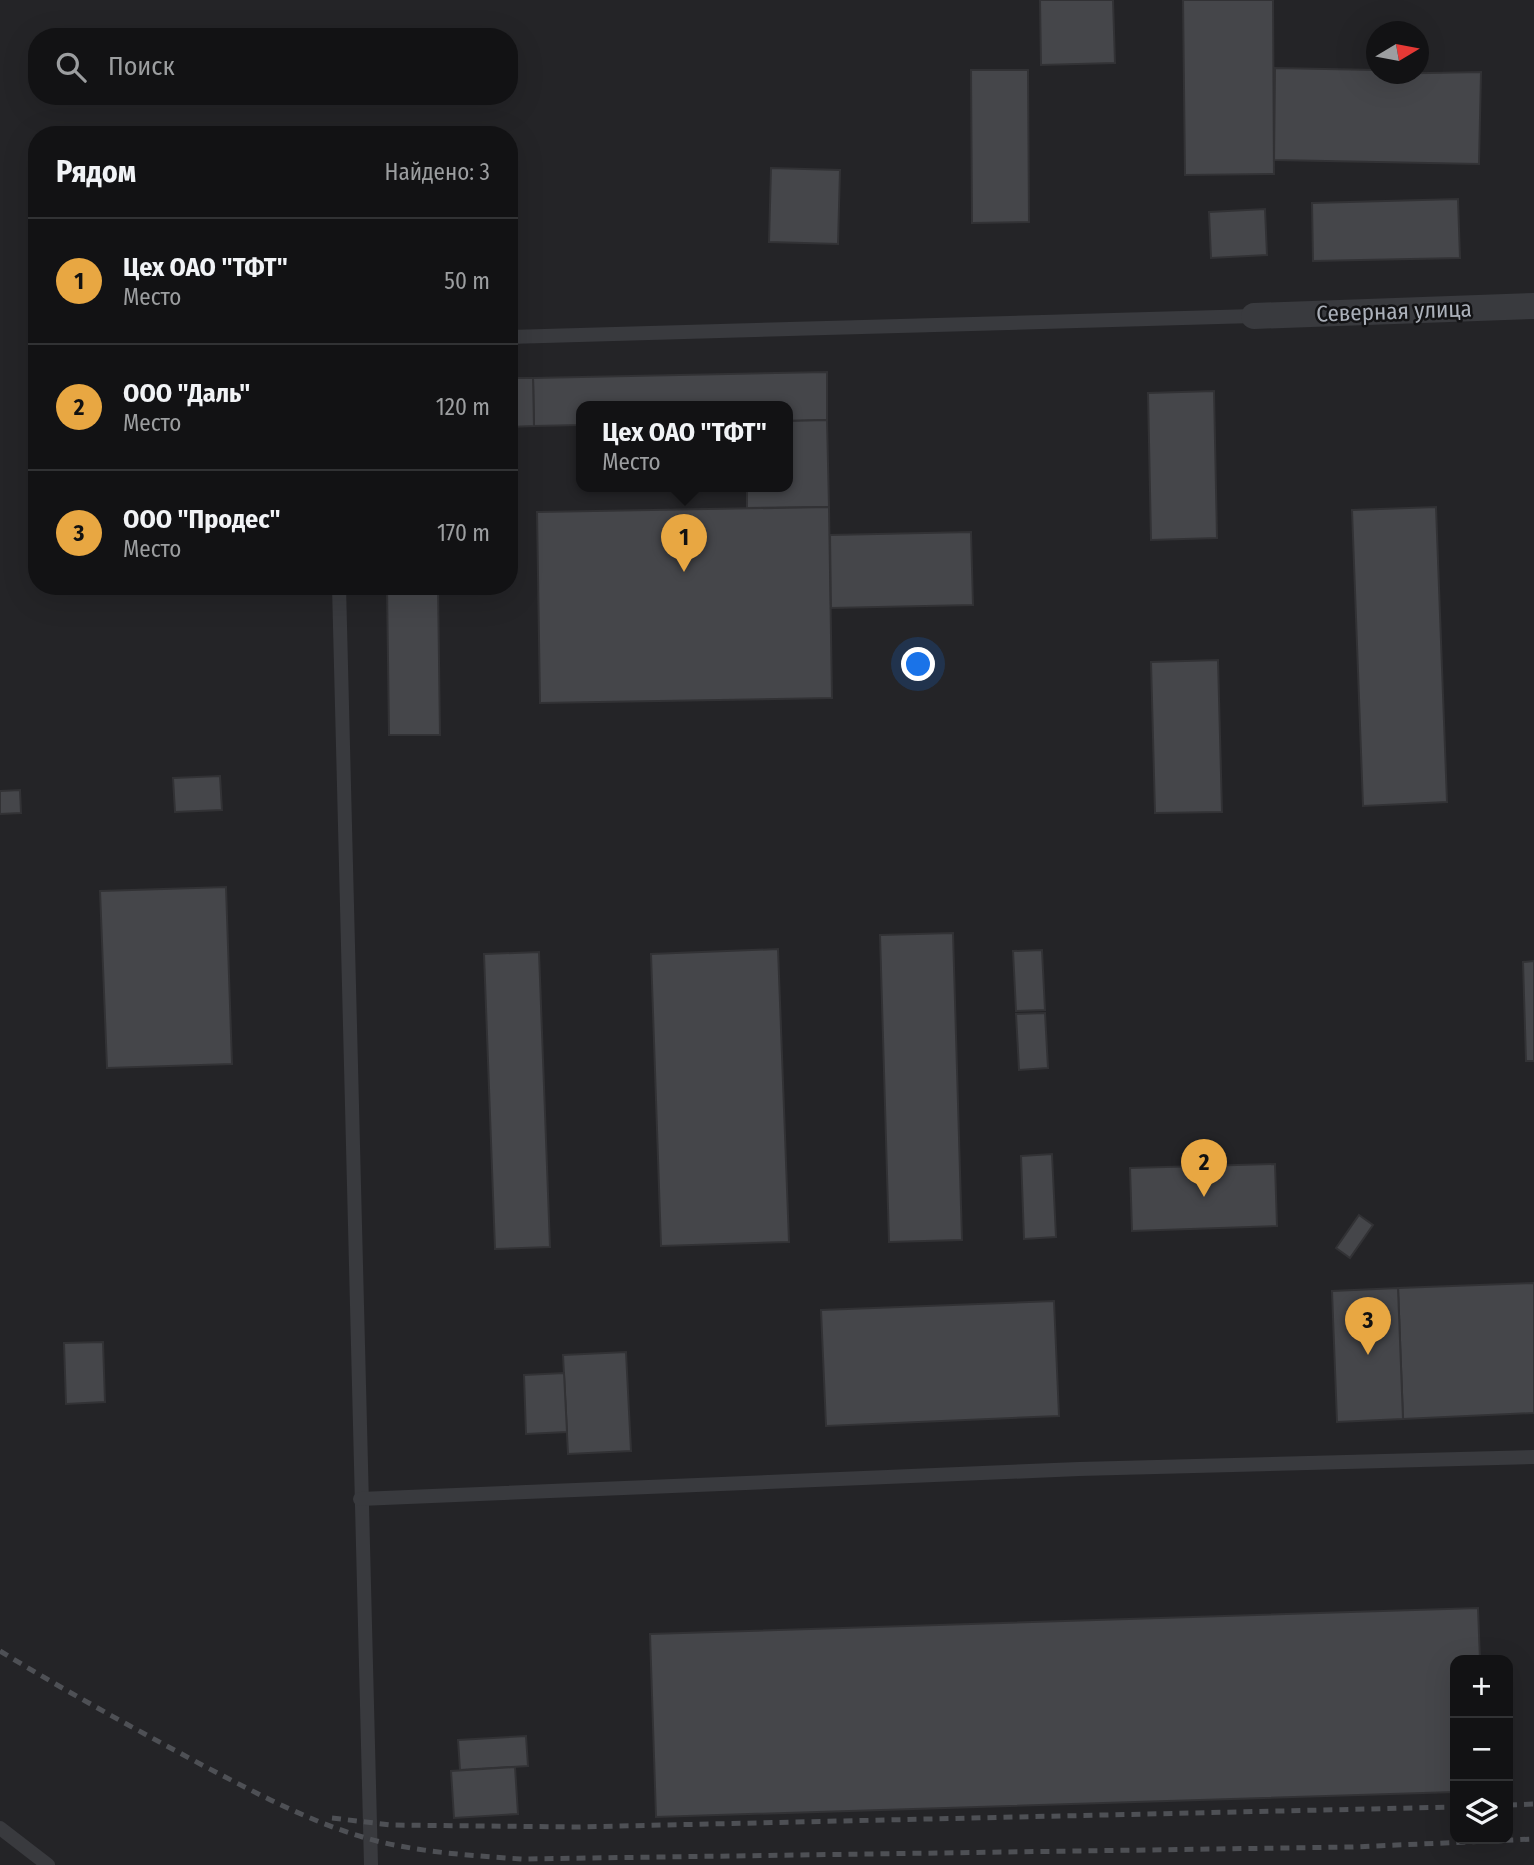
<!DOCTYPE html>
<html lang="ru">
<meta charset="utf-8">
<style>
:root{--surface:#121214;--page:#1f2022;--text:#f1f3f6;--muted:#9c9ea0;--line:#313234;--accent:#e8a742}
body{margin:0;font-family:"Fira Sans Condensed",sans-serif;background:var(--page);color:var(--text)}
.controls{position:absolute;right:21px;bottom:21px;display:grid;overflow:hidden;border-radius:14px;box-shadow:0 7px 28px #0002}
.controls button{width:63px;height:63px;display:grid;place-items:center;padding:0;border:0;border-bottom:2px solid var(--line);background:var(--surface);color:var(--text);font:35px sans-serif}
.compass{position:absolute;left:1366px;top:21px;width:63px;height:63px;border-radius:50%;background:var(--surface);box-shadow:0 7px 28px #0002;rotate:80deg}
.you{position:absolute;left:919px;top:665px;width:24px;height:24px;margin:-18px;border:5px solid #fff;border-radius:50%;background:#1a73e8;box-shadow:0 0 0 10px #1a73e833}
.badge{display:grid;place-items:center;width:46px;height:46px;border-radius:50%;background:var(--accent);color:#111;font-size:23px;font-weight:700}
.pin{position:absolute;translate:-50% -58px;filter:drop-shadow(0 2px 4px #0008)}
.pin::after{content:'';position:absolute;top:37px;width:24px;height:21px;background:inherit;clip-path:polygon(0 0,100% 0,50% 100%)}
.popup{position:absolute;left:576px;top:401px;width:217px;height:91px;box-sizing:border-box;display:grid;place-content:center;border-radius:14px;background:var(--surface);filter:drop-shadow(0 2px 5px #0005);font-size:23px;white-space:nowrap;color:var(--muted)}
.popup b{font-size:26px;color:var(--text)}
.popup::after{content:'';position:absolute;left:50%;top:100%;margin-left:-14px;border:14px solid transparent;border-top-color:var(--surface)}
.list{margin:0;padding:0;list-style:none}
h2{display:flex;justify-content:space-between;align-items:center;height:91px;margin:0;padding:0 28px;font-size:30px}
h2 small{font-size:23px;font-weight:400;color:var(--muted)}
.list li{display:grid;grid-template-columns:46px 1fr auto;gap:21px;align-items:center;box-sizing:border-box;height:126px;padding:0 28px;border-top:2px solid var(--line)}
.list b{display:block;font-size:26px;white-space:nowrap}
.list p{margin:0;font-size:23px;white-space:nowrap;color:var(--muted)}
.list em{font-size:23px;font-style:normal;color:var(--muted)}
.icon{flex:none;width:38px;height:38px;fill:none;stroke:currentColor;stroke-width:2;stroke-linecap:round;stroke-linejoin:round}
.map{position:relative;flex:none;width:1534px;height:1865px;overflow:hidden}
.search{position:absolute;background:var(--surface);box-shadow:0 7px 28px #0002;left:28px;top:28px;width:490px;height:77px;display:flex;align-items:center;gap:18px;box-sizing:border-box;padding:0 24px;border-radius:28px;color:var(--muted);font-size:26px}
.panel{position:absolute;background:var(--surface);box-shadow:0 7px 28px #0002;left:28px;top:126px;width:490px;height:469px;border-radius:28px}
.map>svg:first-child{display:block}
.built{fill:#242427;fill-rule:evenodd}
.building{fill:#45464a;stroke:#323235;stroke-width:2}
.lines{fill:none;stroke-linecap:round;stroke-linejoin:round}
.service{stroke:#393a3e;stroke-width:14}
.minor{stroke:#393a3e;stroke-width:26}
.rail{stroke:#4e5055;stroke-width:5;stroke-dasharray:9 7;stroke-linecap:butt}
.labels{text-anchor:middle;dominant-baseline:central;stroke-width:5;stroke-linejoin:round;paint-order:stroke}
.street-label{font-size:23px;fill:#abb0b9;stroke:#131315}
</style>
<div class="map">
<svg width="1534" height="1865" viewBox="0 0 1534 1865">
<rect width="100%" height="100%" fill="#18181a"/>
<path class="built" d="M 0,0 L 1534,0 L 1534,1865 L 0,1865 ZM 1376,32 L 1418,32 L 1418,74 L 1376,74 ZM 37,37 L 509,37 L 509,96 L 37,96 ZM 37,135 L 509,135 L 509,586 L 37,586 ZM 581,406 L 787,406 L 787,486 L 581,486 ZM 1455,1660 L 1508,1660 L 1508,1839 L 1455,1839 Z"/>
<g class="building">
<polygon points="1040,0 1113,0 1115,63 1041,65"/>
<polygon points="1183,0 1273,0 1274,174 1185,175"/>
<polygon points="1275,68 1376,70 1376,74 1481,72 1479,164 1274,160"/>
<polygon points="971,70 1028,70 1029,222 972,223"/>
<polygon points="771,168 840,170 838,244 769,242"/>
<polygon points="1458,199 1460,258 1313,261 1312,203"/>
<polygon points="1265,209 1267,255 1211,258 1209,212"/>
<polygon points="827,372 827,420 787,421 787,406 581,406 581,425 534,426 533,378"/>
<polygon points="509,378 533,378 534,426 509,427"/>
<polygon points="1214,391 1217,538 1151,540 1148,393"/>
<polygon points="827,420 829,507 747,508 747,486 787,486 787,421"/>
<polygon points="829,507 832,698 540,703 537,512"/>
<polygon points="1436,507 1447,802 1363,806 1352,510"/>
<polygon points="971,532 973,605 831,608 830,535"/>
<polygon points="387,586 438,586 440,735 389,735"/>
<polygon points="1218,660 1222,812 1155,813 1151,662"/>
<polygon points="220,776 222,810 175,812 173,778"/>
<polygon points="20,790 21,813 0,814 0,791"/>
<polygon points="226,887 232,1064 107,1068 100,891"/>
<polygon points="953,933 962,1240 889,1242 880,935"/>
<polygon points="778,949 789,1242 661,1246 651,954"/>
<polygon points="1042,950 1045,1010 1016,1011 1013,951"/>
<polygon points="539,952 550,1247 495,1249 484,954"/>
<polygon points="1534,961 1534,1061 1526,1061 1523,962"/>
<polygon points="1045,1013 1048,1068 1019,1070 1016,1014"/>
<polygon points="1052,1154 1056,1237 1024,1239 1021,1156"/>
<polygon points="1275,1164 1277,1226 1132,1231 1130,1168"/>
<polygon points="1359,1215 1373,1225 1350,1258 1336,1248"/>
<polygon points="1534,1283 1534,1413 1403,1419 1398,1288"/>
<polygon points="1398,1288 1403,1419 1337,1422 1332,1291"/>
<polygon points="1054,1301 1059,1416 826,1426 821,1310"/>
<polygon points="103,1342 105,1402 66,1404 64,1343"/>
<polygon points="626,1352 631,1451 568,1454 563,1355"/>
<polygon points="564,1373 567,1432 526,1434 524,1375"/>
<polygon points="1478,1608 1480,1660 1455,1660 1455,1792 656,1817 650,1634"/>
<polygon points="526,1736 528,1766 460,1770 458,1740"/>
<polygon points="515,1767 518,1814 454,1818 451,1771"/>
</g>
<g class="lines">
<g class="service">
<polyline points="509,337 1254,316"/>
<polyline points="339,586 371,1865"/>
<polyline points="360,1499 1079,1469 1534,1457"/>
<polyline points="0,1828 48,1865"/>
</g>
<polyline class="minor" points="1254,316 1534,306"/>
<g class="rail">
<path d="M 0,1651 C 67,1692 135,1729 204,1766 C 262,1796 321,1828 385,1843 C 430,1853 476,1856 522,1859 L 1353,1847 L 1534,1839"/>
<polyline points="1508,1805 1534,1804"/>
<polyline points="332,1818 391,1825 578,1827 1455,1807"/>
</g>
</g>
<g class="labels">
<g class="street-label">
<text transform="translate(1394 311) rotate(-2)">Северная улица</text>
</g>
</g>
</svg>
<div class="controls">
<button>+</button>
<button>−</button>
<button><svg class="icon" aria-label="layers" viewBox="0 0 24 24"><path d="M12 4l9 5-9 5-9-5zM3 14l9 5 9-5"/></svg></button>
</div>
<svg class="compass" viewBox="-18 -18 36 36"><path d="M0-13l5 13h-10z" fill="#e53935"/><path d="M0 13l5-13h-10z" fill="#9c9ea0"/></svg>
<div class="you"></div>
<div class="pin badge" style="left:684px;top:572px">1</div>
<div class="popup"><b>Цех ОАО &quot;ТФТ&quot;</b>Место</div>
<div class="pin badge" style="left:1204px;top:1197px">2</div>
<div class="pin badge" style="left:1368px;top:1355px">3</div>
<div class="search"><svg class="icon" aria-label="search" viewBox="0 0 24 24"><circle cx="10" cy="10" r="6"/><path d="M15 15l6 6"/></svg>Поиск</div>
<section class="panel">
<h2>Рядом<small>Найдено: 3</small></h2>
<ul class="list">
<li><span class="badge">1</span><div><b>Цех ОАО &quot;ТФТ&quot;</b><p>Место</p></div><em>50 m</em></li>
<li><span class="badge">2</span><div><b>ООО &quot;Даль&quot;</b><p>Место</p></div><em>120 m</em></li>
<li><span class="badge">3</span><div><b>ООО &quot;Продес&quot;</b><p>Место</p></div><em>170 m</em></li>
</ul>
</section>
</div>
